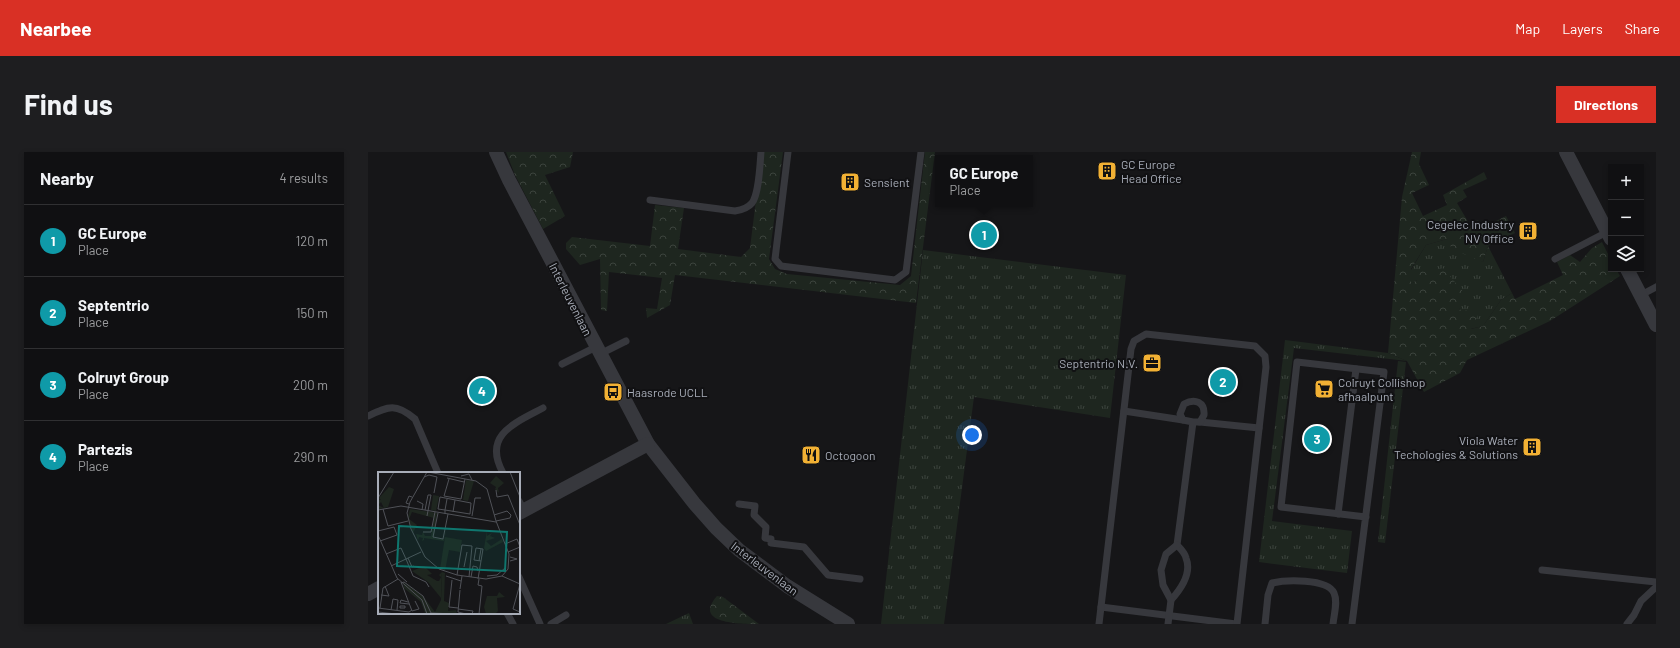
<!DOCTYPE html>
<meta charset="utf-8">
<style>
:root{--surface:#101012;--page:#1e1e20;--text:#f1f3f6;--muted:#9c9d9f;--line:#303032;--accent:#d93025}
body{margin:0;font-family:Barlow,sans-serif;background:var(--page);color:var(--text)}
.controls{position:absolute;right:12px;top:12px;display:grid;overflow:hidden;border-radius:0px;box-shadow:0 2px 6px #0003}
.controls button{width:36px;height:36px;display:grid;place-items:center;padding:0;border:0;border-bottom:1px solid var(--line);background:var(--surface);color:var(--text);font:20px sans-serif}
.you{position:absolute;left:604px;top:283px;width:14px;height:14px;margin:-10px;border:3px solid #fff;border-radius:50%;background:#1a73e8;box-shadow:0 0 0 6px #1a73e833}
.badge{display:grid;place-items:center;width:26px;height:26px;border-radius:50%;background:var(--accent);color:#fff;font-size:13px;font-weight:700}
.pin{position:absolute;translate:-50% -50%;border:2px solid #fff;box-shadow:0 1px 4px #0006}
.popup{position:absolute;left:567px;top:3px;width:98px;height:52px;box-sizing:border-box;display:grid;place-content:center;border-radius:0px;background:var(--surface);filter:drop-shadow(0 1px 3px #0005);font-size:13px;white-space:nowrap;color:var(--muted)}
.popup b{font-size:15px;color:var(--text)}
.popup::after{content:'';position:absolute;left:50%;top:100%;margin-left:-8px;border:8px solid transparent;border-top-color:var(--surface)}
.list{margin:0;padding:0;list-style:none}
h2{display:flex;justify-content:space-between;align-items:center;height:52px;margin:0;padding:0 16px;font-size:17px}
h2 small{font-size:13px;font-weight:400;color:var(--muted)}
.list li{display:grid;grid-template-columns:26px 1fr auto;gap:12px;align-items:center;box-sizing:border-box;height:72px;padding:0 16px;border-top:1px solid var(--line)}
.list b{display:block;font-size:15px;white-space:nowrap}
.list p{margin:0;font-size:13px;white-space:nowrap;color:var(--muted)}
.list em{font-size:13px;font-style:normal;color:var(--muted)}
.icon{flex:none;width:22px;height:22px;fill:none;stroke:currentColor;stroke-width:2;stroke-linecap:round;stroke-linejoin:round}
.map{position:relative;flex:none;width:1288px;height:472px;overflow:hidden;border-radius:0px}
header{display:flex;align-items:center;gap:24px;box-sizing:border-box;height:56px;padding:0 20px;background:var(--accent);color:#fff}
header strong{font-size:19px}
nav{display:flex;gap:22px;margin-inline-start:auto;font-size:14px}
.intro{display:flex;align-items:center;justify-content:space-between;box-sizing:border-box;height:96px;padding:0 24px}
h1{margin:0;font-size:28px}
.button{padding:10px 18px;border-radius:0px;background:var(--accent);color:#fff;font-size:14px;font-weight:700}
main{display:flex;gap:24px;padding:0 24px}
aside{flex:1;background:var(--surface);border-radius:0px;box-shadow:0 2px 6px #0003}
.map>svg:first-child{display:block}
.grass{fill:url(#grass-tufts)}
.forest{fill:url(#forest-crowns)}
.lines{fill:none;stroke-linecap:round;stroke-linejoin:round}
.lane{stroke:#37383d;stroke-width:7}
.street{stroke:#37383d;stroke-width:14}
.labels{text-anchor:middle;dominant-baseline:central;stroke-width:4;stroke-linejoin:round;paint-order:stroke}
.poi-label{font-size:12px;fill:#a8adb8;stroke:#111113;text-anchor:start}
.street-label{font-size:12px;fill:#a8adb8;stroke:#111113}
.inset-road{fill:none;stroke:#505258;stroke-width:1}
.view{fill:#0f766e;fill-opacity:0.15;stroke:#0f766e;stroke-width:2}
.inset-edge{fill:none;stroke:#a8adb8;stroke-width:2}
</style>
<header>
<strong>Nearbee</strong>
<nav><a>Map</a><a>Layers</a><a>Share</a></nav>
</header>
<div class="intro"><h1>Find us</h1><a class="button">Directions</a></div>
<main>
<aside>
<h2>Nearby<small>4 results</small></h2>
<ul class="list">
<li><span class="badge" style="background:#0f9aa8">1</span><div><b>GC Europe</b><p>Place</p></div><em>120 m</em></li>
<li><span class="badge" style="background:#0f9aa8">2</span><div><b>Septentrio</b><p>Place</p></div><em>150 m</em></li>
<li><span class="badge" style="background:#0f9aa8">3</span><div><b>Colruyt Group</b><p>Place</p></div><em>200 m</em></li>
<li><span class="badge" style="background:#0f9aa8">4</span><div><b>Partezis</b><p>Place</p></div><em>290 m</em></li>
</ul>
</aside>
<div class="map">
<svg width="1288" height="472" viewBox="0 0 1288 472">
<defs>
<pattern id="grass-tufts" width="24" height="20" patternUnits="userSpaceOnUse"><rect width="24" height="20" fill="#1e261f"/><path d="M3 7l-1-3M5 7V3M7 7l1-3M15 17l-1-3M17 17v-4M19 17l1-3" fill="none" stroke="#3c433d"/></pattern>
<pattern id="forest-crowns" width="20" height="18" patternUnits="userSpaceOnUse"><rect width="20" height="18" fill="#1e261f"/><path d="M2 6a3 3 0 1 1 6 0M12 15a3 3 0 1 1 6 0" fill="none" stroke="#3c433d"/></pattern>
</defs>
<rect width="100%" height="100%" fill="#161618"/>
<g class="grass">
<polygon points="1079,87 1115,110 1120,94 1144,141 1133,148 1115,174 1102,177 1091,156 1049,128 1043,132 1043,118 1058,93"/>
<polygon points="555,98 758,123 742,266 606,245 576,472 513,472"/>
<polygon points="917,188 1020,201 1039,209 926,196 904,369 984,379 979,421 891,410"/>
<polygon points="1030,209 1038,210 1017,391 1010,390"/>
<polygon points="321,461 325,472 298,472"/>
</g>
<g class="forest">
<polygon points="138,0 205,0 202,15 177,23 197,64 175,77 147,23"/>
<polygon points="394,0 415,0 401,107 407,117 419,122 532,133 543,124 557,0 567,0 548,151 307,123 302,153 279,166 278,156 289,157 294,126 241,120 239,159 233,158 232,107 212,113 198,97 198,91 204,85 282,94 287,53 316,56 310,97 373,105 382,96"/>
<polygon points="1044,0 1053,0 1051,12 1061,33 1044,41 1055,64 1079,53 1075,43 1116,20 1119,27 1095,38 1099,45 1089,51 1102,73 1110,68 1114,76 1138,64 1147,81 1120,94 1115,110 1084,97 1079,87 1058,93 1043,117 1043,132 1049,128 1048,121 1054,119 1059,121 1075,116 1096,141 1097,148 1091,156 1094,160 1102,157 1110,163 1103,177 1115,174 1133,148 1144,141 1147,147 1195,123 1189,110 1202,103 1212,110 1224,96 1234,90 1243,108 1243,117 1248,117 1252,124 1182,169 1099,208 1092,221 1056,240 1039,209 1020,201 1034,45"/>
<path d="M 349,444 L 355,445 L 391,472 C 372,472 324,472 349,444 Z"/>
</g>
<g class="lines">
<g class="lane">
<polyline points="420,0 407,107 413,114 527,128 538,120 553,0"/>
<path d="M 282,48 L 367,59 C 373,58 380,56 384,51 C 391,42 392,12 393,0"/>
<polyline points="1187,107 1239,80"/>
<polyline points="1273,143 1288,135"/>
<polyline points="232,202 258,189"/>
<polyline points="194,212 228,195"/>
<polyline points="756,259 815,268"/>
<path d="M 0,264 C 21,254 28,251 47,267 L 70,321"/>
<polyline points="832,270 891,276"/>
<path d="M 135,321 C 114,283 147,271 175,256"/>
<polyline points="151,349 156,358"/>
<polyline points="371,352 387,354 386,363 398,375 397,386 403,387 403,391 436,395 460,423 492,427"/>
<polyline points="970,362 988,217"/>
<polyline points="1174,418 1288,430"/>
<polyline points="151,425 172,472"/>
<path d="M 803,448 C 813,437 824,421 818,406 C 817,401 812,396 809,393 L 825,270 L 832,270 L 836,263 C 837,250 827,246 816,252 L 812,262 L 815,268 L 825,270"/>
<polyline points="733,455 868,472"/>
<polyline points="139,461 145,472"/>
<polyline points="183,472 198,463"/>
<polyline points="731,472 763,197 766,189 778,182 887,194 897,204 898,215 869,472"/>
<polyline points="800,472 803,448 795,433 793,418 798,402 809,393"/>
<path d="M 897,472 L 900,443 L 904,431 C 917,428 959,426 966,441 C 970,450 966,462 965,472"/>
<polyline points="984,472 1016,220 929,210 913,355 998,365"/>
<polyline points="1259,472 1266,463 1273,449 1288,435"/>
</g>
<g class="street">
<polyline points="128,0 141,28 280,292 326,351 348,376 371,398 419,434 480,472"/>
<polyline points="1198,0 1243,87"/>
<polyline points="1259,117 1288,173"/>
<polyline points="151,361 280,292"/>
<polyline points="0,442 11,436"/>
</g>
</g>
<defs>
<g id="building-square" transform="scale(1)"><rect x="-9" y="-9" width="18" height="18" rx="4" fill="#f2b134" stroke="#111113"/><path d="M-4-6H4V6H1V3H-1V6H-4ZM-2.5-4.3h1.7v1.8h-1.7ZM.8-4.3h1.7v1.8H.8ZM-2.5-1h1.7V.8h-1.7ZM.8-1h1.7V.8H.8Z" fill="#111"/></g>
<g id="office-square" transform="scale(1)"><rect x="-9" y="-9" width="18" height="18" rx="4" fill="#f2b134" stroke="#111113"/><path d="M-6-3h4V-5.5h4V-3h4V5H-6ZM-1-4.5V-3h2v-1.5ZM-6 0V1H6V0Z" fill="#111"/></g>
<g id="supermarket-square" transform="scale(1)"><rect x="-9" y="-9" width="18" height="18" rx="4" fill="#f2b134" stroke="#111113"/><path d="M-6-5.5h2.5l.6 2H6L4.5 2H-2.5L-4.4-4H-6ZM-1.5 3.2a1.3 1.3 0 1 0 .1 0ZM3 3.2a1.3 1.3 0 1 0 .1 0Z" fill="#111"/></g>
<g id="bus-square" transform="scale(1)"><rect x="-9" y="-9" width="18" height="18" rx="4" fill="#f2b134" stroke="#111113"/><path d="M-5-6H5V4H4V6H2V4H-2V6H-4V4H-5ZM-3.5-4V0h7V-4ZM-3.5 1.2v1.5H-2V1.2ZM2 1.2v1.5H3.5V1.2Z" fill="#111"/></g>
<g id="restaurant-square" transform="scale(1)"><rect x="-9" y="-9" width="18" height="18" rx="4" fill="#f2b134" stroke="#111113"/><path d="M-5-6h1v4h1v-4h1v4h1v-4h1v5L-1.5 .5V6h-2V.5L-5-1ZM5-6V6H3V1.5H1.5Q1.5-4 5-6Z" fill="#111"/></g>
</defs>
<g fill-rule="evenodd">
<use href="#building-square" x="739" y="19"/>
<use href="#building-square" x="482" y="30"/>
<use href="#building-square" x="1160" y="79"/>
<use href="#office-square" x="784" y="211"/>
<use href="#supermarket-square" x="956" y="237"/>
<use href="#bus-square" x="245" y="240"/>
<use href="#building-square" x="1164" y="295"/>
<use href="#restaurant-square" x="443" y="303"/>
</g>
<g class="labels">
<g class="poi-label">
<text x="753" y="12">GC Europe<tspan x="753" dy="14">Head Office</tspan></text>
<text x="496" y="30">Sensient</text>
<text x="1146" y="72" text-anchor="end">Cegelec Industry<tspan x="1146" dy="14">NV Office</tspan></text>
<text x="770" y="211" text-anchor="end">Septentrio N.V.</text>
<text x="970" y="230">Colruyt Collishop<tspan x="970" dy="14">afhaalpunt</tspan></text>
<text x="259" y="240">Haasrode UCLL</text>
<text x="1150" y="288" text-anchor="end">Viola Water<tspan x="1150" dy="14">Techologies &amp; Solutions</tspan></text>
<text x="457" y="303">Octogoon</text>
</g>
<g class="street-label">
<text transform="translate(203 147) rotate(63)">Interleuvenlaan</text>
<text transform="translate(397 416) rotate(37)">Interleuvenlaan</text>
</g>
</g>
<g transform="translate(10 320)">
<rect width="142" height="142" fill="#161618"/>
<path d="M 88,8 L 96,9 L 90,29 L 85,28 ZM 11,15 L 16,17 L 10,35 L 6,36 L 3,30 L 0,33 L 6,36 L 0,37 L 0,28 L 3,28 L 1,26 ZM 55,23 L 61,24 L 58,39 L 53,38 ZM 67,65 L 84,68 L 82,80 L 71,78 L 67,99 L 62,97 ZM 46,94 L 54,102 L 49,103 L 59,109 L 61,109 L 63,105 L 61,103 L 64,100 L 63,126 L 50,110 L 34,99 Z" fill="#1e261f"/>
<path d="M 118,4 L 126,11 L 120,16 L 121,21 L 117,17 L 118,15 L 112,11 ZM 32,37 L 59,41 L 56,66 L 66,67 L 71,44 L 66,69 L 46,66 L 46,68 L 44,69 L 45,66 L 41,65 L 40,69 L 38,62 L 44,63 L 45,60 L 47,64 L 53,64 L 56,46 L 34,40 L 31,47 L 39,53 L 35,61 L 30,45 ZM 109,59 L 109,64 L 114,61 L 112,64 L 117,66 L 108,69 L 113,74 L 124,67 L 125,70 L 108,79 L 106,76 ZM 64,100 L 67,101 L 66,129 L 71,131 L 70,139 L 78,138 L 79,142 L 47,141 L 43,130 L 26,116 L 25,110 L 45,124 L 57,140 L 63,128 ZM 121,120 L 127,125 L 119,126 L 120,139 L 117,142 L 108,142 L 106,135 L 109,124 L 119,124 Z" fill="#1e261f"/>
<path class="inset-road" d="M 49,0 L 32,30 L 29,41 L 33,57 L 47,85 L 61,97 L 79,103 L 108,107 L 124,104 L 130,97 L 131,82 L 118,49 L 109,17 L 98,9 L 50,0M 132,0 L 142,25M 83,4 L 91,2 L 94,8M 46,5 L 51,3 L 59,5 L 56,21M 69,6 L 86,10M 71,7 L 66,24 L 83,27 L 87,7M 118,18 L 119,25 L 130,23 L 142,53M 0,26 L 16,0M 39,29 L 45,32 L 44,38M 31,32 L 28,31 L 31,24 L 34,25M 5,37 L 10,54 L 30,49M 0,38 L 23,34 L 118,50M 47,38 L 50,23 L 53,23 L 49,44M 75,40 L 77,28M 60,41 L 55,65 L 65,67 L 70,42M 67,42 L 67,38 L 60,37 L 62,25 L 93,31 L 92,42 L 67,38 L 69,27M 116,43 L 129,39 L 133,43 L 132,46 L 118,49M 94,44 L 97,26 L 103,26M 0,59 L 16,55 L 19,63 L 2,69M 45,60 L 53,60 L 57,40M 0,63 L 19,106 L 44,128 L 49,142M 127,72 L 139,67 L 142,75 L 130,80M 8,82 L 23,76 L 28,87M 132,85 L 139,87 L 132,89M 30,86 L 34,95 L 36,94M 28,87 L 35,104 L 48,110 L 51,115M 101,89 L 103,77M 13,94 L 43,80M 86,95 L 89,80M 20,102 L 29,110M 79,103 L 84,73 L 94,74 L 91,105M 68,104 L 83,109M 109,104 L 119,103 L 127,96M 124,104 L 142,112M 93,105 L 95,94 L 99,95 L 100,99M 100,107 L 105,77 L 98,76 L 96,88 L 103,89M 74,108 L 71,135 L 80,136M 23,110 L 34,139M 23,111 L 26,110 L 45,124 L 53,141 L 78,142M 142,112 L 135,137 L 142,140M 82,117 L 84,104M 82,118 L 80,140 L 88,142M 3,123 L 11,124 L 7,114M 30,130 L 23,128 L 22,131 L 31,132M 22,134 L 27,134 L 27,136 L 22,136 ZM 0,136 L 31,140 L 34,138M 2,136 L 5,116 L 20,107M 80,137 L 95,139 L 94,142M 13,138 L 15,127 L 20,128 L 19,138M 34,139 L 41,137 L 37,129M 0,140 L 18,142M 101,142 L 104,114 L 100,113 L 101,107"/>
<path class="view" d="M 21,54 L 129,60 L 127,99 L 19,94 Z"/>
<rect width="142" height="142" class="inset-edge"/>
</g>
</svg>
<div class="controls">
<button>+</button>
<button>−</button>
<button><svg class="icon" aria-label="layers" viewBox="0 0 24 24"><path d="M12 4l9 5-9 5-9-5zM3 14l9 5 9-5"/></svg></button>
</div>
<div class="you"></div>
<div class="pin badge" style="left:616px;top:83px;background:#0f9aa8">1</div>
<div class="popup"><b>GC Europe</b>Place</div>
<div class="pin badge" style="left:855px;top:230px;background:#0f9aa8">2</div>
<div class="pin badge" style="left:949px;top:287px;background:#0f9aa8">3</div>
<div class="pin badge" style="left:114px;top:239px;background:#0f9aa8">4</div>
</div>
</main>
